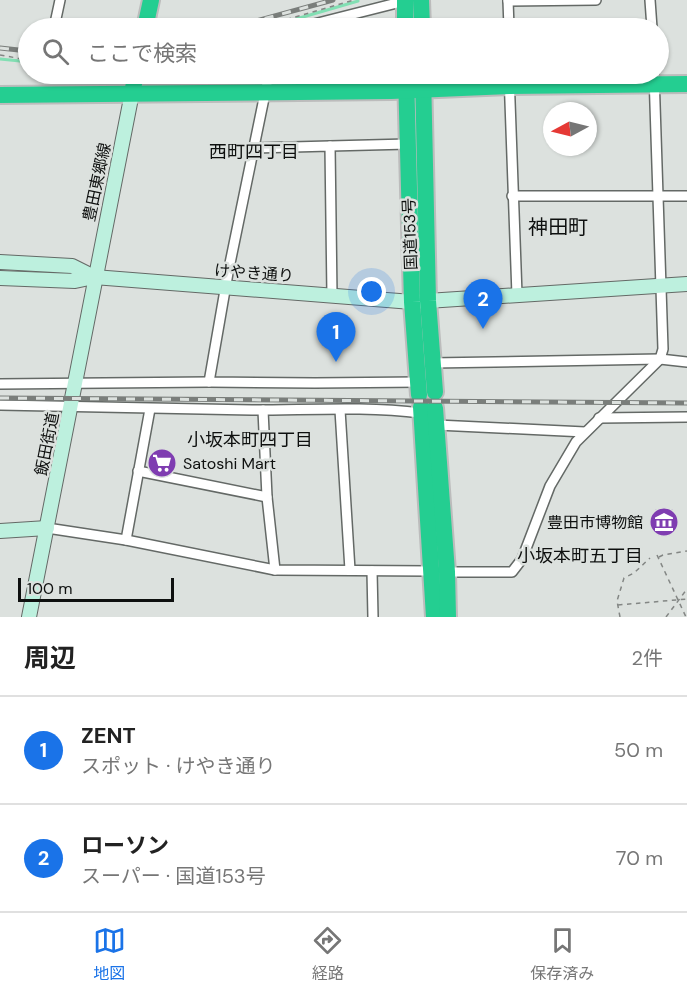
<!DOCTYPE html>
<html lang="ja">
<meta charset="utf-8">
<style>
:root{--surface:#fff;--page:#f2f2f2;--text:#222;--muted:#767676;--line:#e0e0e0;--accent:#1a73e8}
body{margin:0;font-family:"DM Sans","Noto Sans JP",sans-serif;background:var(--page);color:var(--text)}
.compass{position:absolute;left:543px;top:102px;width:54px;height:54px;border-radius:50%;background:var(--surface);box-shadow:0 2px 4px #0004;rotate:263deg}
.scale{position:absolute;left:18px;bottom:15px;width:156px;box-sizing:border-box;padding-left:6px;border:3px solid #0e100f;border-top:0;font-size:16px;line-height:21px;white-space:nowrap;color:#0e100f;-webkit-text-stroke:4px #dce1de;paint-order:stroke}
.you{position:absolute;left:372px;top:292px;width:21px;height:21px;margin:-15px;border:4px solid #fff;border-radius:50%;background:#1a73e8;box-shadow:0 0 0 9px #1a73e833}
.badge{display:grid;place-items:center;width:39px;height:39px;border-radius:50%;background:var(--accent);color:#fff;font-size:20px;font-weight:700}
.pin{position:absolute;translate:-50% -50px;filter:drop-shadow(0 2px 3px #0008)}
.pin::after{content:'';position:absolute;top:32px;width:21px;height:18px;background:inherit;clip-path:polygon(0 0,100% 0,50% 100%)}
.list{margin:0;padding:0;list-style:none}
h2{display:flex;justify-content:space-between;align-items:center;height:78px;margin:0;padding:0 24px;font-size:26px}
h2 small{font-size:20px;font-weight:400;color:var(--muted)}
.list li{display:grid;grid-template-columns:39px 1fr auto;gap:18px;align-items:center;box-sizing:border-box;height:108px;padding:0 24px;border-top:2px solid var(--line)}
.list b{display:block;font-size:22px;white-space:nowrap}
.list p{margin:0;font-size:20px;white-space:nowrap;color:var(--muted)}
.list em{font-size:20px;font-style:normal;color:var(--muted)}
.icon{flex:none;width:33px;height:33px;fill:none;stroke:currentColor;stroke-width:2;stroke-linecap:round;stroke-linejoin:round}
.map{position:relative;flex:none;width:687px;height:617px;overflow:hidden}
.search{position:absolute;background:var(--surface);box-shadow:0 2px 4px #0004;left:18px;right:18px;top:18px;height:66px;display:flex;align-items:center;gap:15px;box-sizing:border-box;padding:0 21px;border-radius:33px;color:var(--muted);font-size:22px}
.sheet{height:294px;background:var(--surface)}
nav{display:flex;justify-content:space-around;align-items:center;box-sizing:border-box;height:84px;border-top:2px solid var(--line);background:var(--surface);font-size:16px;color:var(--muted)}
nav a{display:grid;justify-items:center;gap:3px}
nav .on{color:var(--accent)}
.map>svg:first-child{display:block}
.lines{fill:none;stroke-linecap:round;stroke-linejoin:round}
.stream{stroke:#82dfb3;stroke-width:3}
.street-casing{stroke:#646966;stroke-width:12}
.secondary-casing{stroke:#646966;stroke-width:16}
.highway-casing{stroke:#bcbcbc;stroke-width:20}
.path{stroke:#838684;stroke-width:1.5;stroke-dasharray:4.5 4.5;stroke-linecap:butt}
.street{stroke:#fff;stroke-width:9}
.secondary{stroke:#bdf0de;stroke-width:14}
.highway{stroke:#24ce91;stroke-width:16}
.rail-casing{stroke:#7a7e7b;stroke-width:5}
.rail{stroke:#dce1de;stroke-width:3;stroke-dasharray:9;stroke-linecap:butt}
.labels{text-anchor:middle;dominant-baseline:central;stroke-width:5;stroke-linejoin:round;paint-order:stroke}
.street-label{font-size:16px;fill:#0e100f;stroke:#dce1de}
.poi-label{font-size:16px;fill:#0e100f;stroke:#dce1de;text-anchor:start}
.neighbourhood-label{font-size:18px;fill:#0e100f;stroke:#dce1de}
.quarter-label{font-size:20px;fill:#0e100f;stroke:#dce1de}
</style>
<div class="map">
<svg width="687" height="617" viewBox="0 0 687 617">
<rect width="100%" height="100%" fill="#dce1de"/>
<g class="lines">
<g class="stream">
<polyline points="296,19 358,1"/>
<polyline points="252,28 254,28"/>
<polyline points="21,56 28,56"/>
<polyline points="0,59 20,61"/>
</g>
<g class="street-casing">
<g id="street">
<polyline points="508,0 509,28"/>
<polyline points="650,0 652,28"/>
<polyline points="508,1 596,0"/>
<polyline points="54,28 60,0"/>
<polyline points="298,28 405,1"/>
<polyline points="269,74 228,273 209,382 315,383 420,382"/>
<polyline points="509,74 517,295"/>
<polyline points="330,146 408,144"/>
<polyline points="255,148 330,146 332,296"/>
<polyline points="512,196 687,196"/>
<polyline points="432,363 660,359 687,362"/>
<polyline points="0,384 209,382"/>
<path d="M 0,405 C 84,406 168,409 252,410 C 309,410 365,406 421,413"/>
<polyline points="263,410 267,497 275,570"/>
<polyline points="340,410 350,570"/>
<polyline points="599,418 687,417"/>
<polyline points="437,425 585,432"/>
<polyline points="138,471 267,497"/>
<polyline points="47,528 126,540 275,570 431,571"/>
<polyline points="126,540 150,409"/>
<polyline points="372,571 373,617"/>
<polyline points="447,572 512,572 522,559 550,486 576,442 660,359 663,349 654,74"/>
</g>
</g>
<g class="secondary-casing">
<g id="secondary">
<polyline points="0,262 72,266 94,277"/>
<polyline points="0,278 75,281 94,277 412,302 687,284"/>
<polyline points="0,531 47,528"/>
<polyline points="29,617 132,93"/>
</g>
</g>
<g class="highway-casing">
<g id="highway">
<polyline points="405,0 405,28"/>
<polyline points="421,0 422,28"/>
<polyline points="145,28 151,0"/>
<polyline points="406,74 412,302 419,395"/>
<polyline points="423,74 428,301 435,392"/>
<polyline points="132,93 136,74"/>
<polyline points="0,95 391,91 509,86 687,84"/>
<polyline points="421,407 434,617"/>
<polyline points="435,408 447,572 448,617"/>
</g>
</g>
<g class="path">
<polyline points="278,22 281,28"/>
<polyline points="261,28 278,22 354,0"/>
<polyline points="0,55 28,60"/>
<polyline points="657,555 686,617"/>
<polyline points="659,557 663,555 687,551"/>
<polyline points="618,605 687,599"/>
<polyline points="620,617 617,601 624,578 634,573 650,558"/>
<polyline points="666,617 687,589"/>
</g>
<use href="#street" class="street"/>
<use href="#secondary" class="secondary"/>
<use href="#highway" class="highway"/>
<g class="rail-casing">
<g id="rail">
<polyline points="230,28 333,0"/>
<polyline points="0,48 28,51"/>
<polyline points="0,398 687,403"/>
</g>
</g>
<use href="#rail" class="rail"/>
</g>
<defs>
<g id="supermarket-disc" transform="scale(1.5)"><circle r="9.5" fill="#7f3db1" stroke="#dce1de"/><path d="M-6-5.5h2.5l.6 2H6L4.5 2H-2.5L-4.4-4H-6ZM-1.5 3.2a1.3 1.3 0 1 0 .1 0ZM3 3.2a1.3 1.3 0 1 0 .1 0Z" fill="#fff"/></g>
<g id="museum-disc" transform="scale(1.5)"><circle r="9.5" fill="#7f3db1" stroke="#dce1de"/><path d="M0-6L6-3V-2H-6V-3ZM-5-1h2V3h-2ZM-1-1h2V3h-2ZM3-1h2V3H3ZM-6 4H6V6H-6Z" fill="#fff"/></g>
</defs>
<g fill-rule="evenodd">
<use href="#supermarket-disc" x="162" y="463"/>
<use href="#museum-disc" x="664" y="522"/>
</g>
<g class="labels">
<g class="street-label">
<text transform="translate(97 182) rotate(-78)">豊田東郷線</text>
<text transform="translate(410 234) rotate(-92)">国道153号</text>
<text transform="translate(254 273) rotate(4)">けやき通り</text>
<text transform="translate(47 444) rotate(-79)">飯田街道</text>
</g>
<g class="poi-label">
<text x="183" y="463">Satoshi Mart</text>
<text x="643" y="522" text-anchor="end">豊田市博物館</text>
</g>
<g class="neighbourhood-label">
<text x="254" y="152">西町四丁目</text>
<text x="250" y="440">小坂本町四丁目</text>
<text x="580" y="556">小坂本町五丁目</text>
</g>
<g class="quarter-label">
<text x="558" y="227">神田町</text>
</g>
</g>
</svg>
<svg class="compass" viewBox="-18 -18 36 36"><path d="M0-13l5 13h-10z" fill="#e53935"/><path d="M0 13l5-13h-10z" fill="#767676"/></svg>
<div class="scale">100 m</div>
<div class="you"></div>
<div class="pin badge" style="left:336px;top:362px">1</div>
<div class="pin badge" style="left:483px;top:329px">2</div>
<div class="search"><svg class="icon" aria-label="search" viewBox="0 0 24 24"><circle cx="10" cy="10" r="6"/><path d="M15 15l6 6"/></svg>ここで検索</div>
</div>
<section class="sheet">
<h2>周辺<small>2件</small></h2>
<ul class="list">
<li><span class="badge">1</span><div><b>ZENT</b><p>スポット · けやき通り</p></div><em>50 m</em></li>
<li><span class="badge">2</span><div><b>ローソン</b><p>スーパー · 国道153号</p></div><em>70 m</em></li>
</ul>
</section>
<nav>
<a class="on"><svg class="icon" aria-label="map" viewBox="0 0 24 24"><path d="M3 6l6-2 6 2 6-2v14l-6 2-6-2-6 2zM9 4v14M15 6v14"/></svg>地図</a>
<a><svg class="icon" aria-label="directions" viewBox="0 0 24 24"><path d="M12 3l9 9-9 9-9-9zM9 14v-3h6M13 9l2 2-2 2"/></svg>経路</a>
<a><svg class="icon" aria-label="saved" viewBox="0 0 24 24"><path d="M7 4h10v16l-5-4-5 4z"/></svg>保存済み</a>
</nav>
